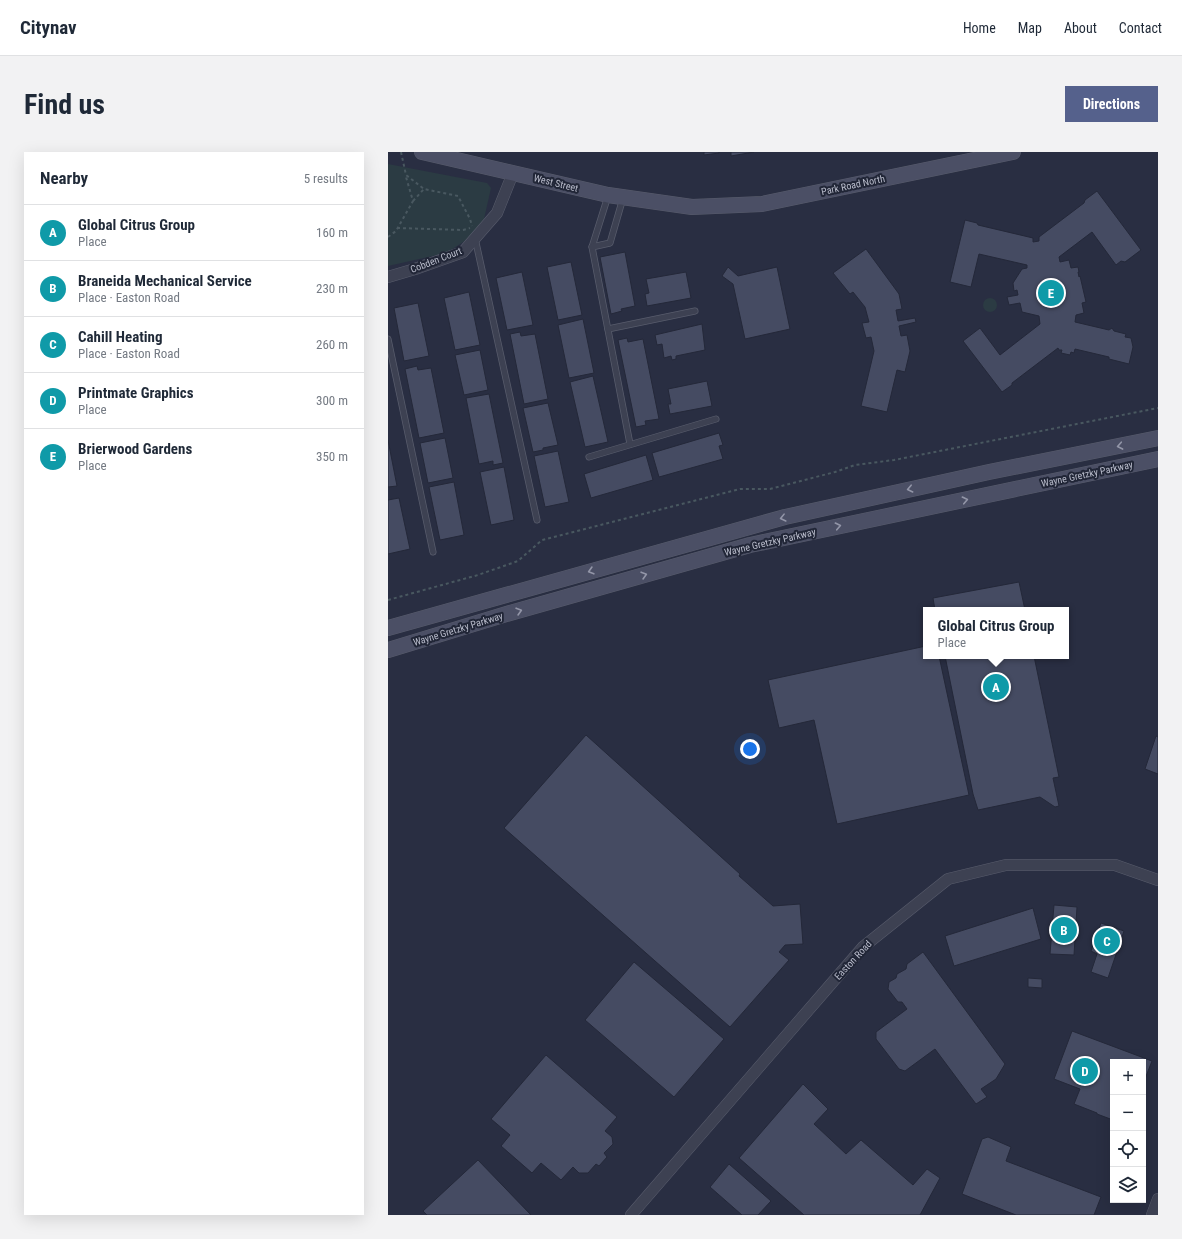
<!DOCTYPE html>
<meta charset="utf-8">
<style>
:root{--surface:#fff;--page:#f2f2f3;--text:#1f2937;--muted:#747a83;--line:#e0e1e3;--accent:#55618c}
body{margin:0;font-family:"Roboto Condensed",sans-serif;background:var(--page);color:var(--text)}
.controls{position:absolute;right:12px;bottom:12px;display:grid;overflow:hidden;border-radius:0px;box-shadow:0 4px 16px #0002}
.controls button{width:36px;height:36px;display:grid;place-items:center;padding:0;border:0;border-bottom:1px solid var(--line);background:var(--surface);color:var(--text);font:20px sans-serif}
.you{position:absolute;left:362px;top:597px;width:14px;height:14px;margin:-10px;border:3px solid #fff;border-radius:50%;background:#1a73e8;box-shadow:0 0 0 6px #1a73e833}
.badge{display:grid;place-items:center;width:26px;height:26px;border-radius:50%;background:var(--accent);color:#fff;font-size:13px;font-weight:700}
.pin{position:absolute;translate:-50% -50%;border:2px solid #fff;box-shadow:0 1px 4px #0006}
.popup{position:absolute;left:535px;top:455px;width:146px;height:52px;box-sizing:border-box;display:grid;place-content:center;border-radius:0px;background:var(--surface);filter:drop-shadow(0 1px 3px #0005);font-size:13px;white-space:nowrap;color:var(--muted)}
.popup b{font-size:15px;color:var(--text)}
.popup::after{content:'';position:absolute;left:50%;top:100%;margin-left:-8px;border:8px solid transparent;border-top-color:var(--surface)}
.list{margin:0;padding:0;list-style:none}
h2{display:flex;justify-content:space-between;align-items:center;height:52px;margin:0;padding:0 16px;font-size:17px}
h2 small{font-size:13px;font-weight:400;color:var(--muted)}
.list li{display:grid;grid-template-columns:26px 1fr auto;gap:12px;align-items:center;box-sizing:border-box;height:56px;padding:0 16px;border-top:1px solid var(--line)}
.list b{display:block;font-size:15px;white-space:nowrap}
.list p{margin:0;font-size:13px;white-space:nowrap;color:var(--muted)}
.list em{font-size:13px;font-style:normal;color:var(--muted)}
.icon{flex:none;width:22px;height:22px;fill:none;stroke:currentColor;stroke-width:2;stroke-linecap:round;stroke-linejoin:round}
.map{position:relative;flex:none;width:770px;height:1063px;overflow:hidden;border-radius:0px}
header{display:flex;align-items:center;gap:24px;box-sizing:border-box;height:56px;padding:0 20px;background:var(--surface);border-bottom:1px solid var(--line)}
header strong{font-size:19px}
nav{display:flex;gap:22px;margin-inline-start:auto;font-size:14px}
.intro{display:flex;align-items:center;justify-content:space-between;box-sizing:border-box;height:96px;padding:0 24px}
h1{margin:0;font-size:28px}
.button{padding:10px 18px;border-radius:0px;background:var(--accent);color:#fff;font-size:14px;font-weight:700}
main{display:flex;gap:24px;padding:0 24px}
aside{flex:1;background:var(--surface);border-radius:0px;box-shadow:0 4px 16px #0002}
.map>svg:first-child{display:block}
.green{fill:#2b3b43}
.building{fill:#454b62;stroke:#242839}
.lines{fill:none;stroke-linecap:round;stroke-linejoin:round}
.service-casing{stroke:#585c6c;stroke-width:7}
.minor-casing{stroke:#585c6c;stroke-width:12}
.secondary-casing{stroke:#585c6c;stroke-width:16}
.path{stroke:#495860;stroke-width:2;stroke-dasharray:3 3;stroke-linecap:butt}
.service{stroke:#3d4152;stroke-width:5.5}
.minor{stroke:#3d4152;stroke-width:11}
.secondary{stroke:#4b4f65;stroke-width:15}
.oneway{stroke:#9396a8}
.labels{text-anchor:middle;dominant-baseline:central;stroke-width:4;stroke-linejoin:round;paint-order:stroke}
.street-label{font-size:10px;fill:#babdcc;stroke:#212637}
</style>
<header>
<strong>Citynav</strong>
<nav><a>Home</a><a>Map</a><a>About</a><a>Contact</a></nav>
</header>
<div class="intro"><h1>Find us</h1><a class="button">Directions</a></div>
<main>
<aside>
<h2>Nearby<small>5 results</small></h2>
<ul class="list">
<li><span class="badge" style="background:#0f9aa8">A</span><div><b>Global Citrus Group</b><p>Place</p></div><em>160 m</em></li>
<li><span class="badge" style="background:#0f9aa8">B</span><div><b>Braneida Mechanical Service</b><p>Place · Easton Road</p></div><em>230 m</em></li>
<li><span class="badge" style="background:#0f9aa8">C</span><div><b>Cahill Heating</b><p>Place · Easton Road</p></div><em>260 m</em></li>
<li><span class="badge" style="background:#0f9aa8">D</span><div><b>Printmate Graphics</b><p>Place</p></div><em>300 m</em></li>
<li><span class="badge" style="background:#0f9aa8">E</span><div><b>Brierwood Gardens</b><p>Place</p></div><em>350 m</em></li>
</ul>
</aside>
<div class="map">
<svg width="770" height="1063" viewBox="0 0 770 1063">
<rect width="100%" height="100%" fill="#292e42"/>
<g class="green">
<polygon points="0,12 99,31 103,36 96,67 80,87 58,101 0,114"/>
<circle cx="602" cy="153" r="7"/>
</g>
<g class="building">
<polygon points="316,0 331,0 331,1 316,3"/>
<polygon points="343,0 366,0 343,4"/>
<polygon points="709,39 753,98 737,110 733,109 728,113 704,80 671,105 672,110 681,108 683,116 690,115 691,120 690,120 691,125 692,124 698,150 694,151 696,161 688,163 687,170 721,178 724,176 726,179 738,182 737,185 743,186 745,195 741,212 721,207 721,205 687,197 686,201 683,200 682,203 673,201 674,198 671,198 670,196 624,231 624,233 614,240 575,189 592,176 612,203 652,172 651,164 634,160 632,151 621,153 619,145 630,143 629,138 626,139 625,131 634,117 639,116 639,113 591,102 583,135 562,130 577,68 589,71 590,73 645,86 645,90 651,89 651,85 696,51 697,48"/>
<polygon points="478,97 511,142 514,157 508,158 510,169 527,166 528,170 511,174 513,184 519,183 522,199 517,220 509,218 499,260 473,254 486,199 483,185 478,186 474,171 481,170 477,155 465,140 462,142 445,121"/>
<polygon points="237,100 247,154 233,157 234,159 223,162 212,105"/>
<polygon points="183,110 194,163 170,168 159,115"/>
<polygon points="340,115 350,124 389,115 402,177 357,187 345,132 334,124"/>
<polygon points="134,120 145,173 119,178 108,126"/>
<polygon points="298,120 303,146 259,154 257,142 261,141 258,127"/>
<polygon points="81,140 92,193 67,198 56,146"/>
<polygon points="30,151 41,204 16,209 6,156"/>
<polygon points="195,167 206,221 181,226 170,173"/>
<polygon points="314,172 317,198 288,204 288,207 284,208 283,204 276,206 274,192 269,193 267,183"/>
<polygon points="132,180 133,184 147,182 160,247 136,252 122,182"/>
<polygon points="239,186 240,190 255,187 271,267 257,269 258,273 248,275 230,188"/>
<polygon points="92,198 100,238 76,243 67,203"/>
<polygon points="29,214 30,218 43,216 56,281 31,286 17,217"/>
<polygon points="205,224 220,290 197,295 182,230"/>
<polygon points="319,229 324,254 282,262 280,252 283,252 280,237"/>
<polygon points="101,242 115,311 105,313 105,309 91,312 78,246"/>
<polygon points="160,251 170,293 155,296 155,298 145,300 135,256"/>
<polygon points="331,281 335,293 331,294 335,307 271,325 264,301"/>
<polygon points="57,286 65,326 40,331 32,291"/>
<polygon points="0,288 9,334 0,335"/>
<polygon points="170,299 181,350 157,355 146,304"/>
<polygon points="258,303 265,328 203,346 196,322"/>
<polygon points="116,315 126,368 103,373 92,320"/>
<polygon points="66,330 76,383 52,388 41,335"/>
<polygon points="11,346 22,397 0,402 0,348"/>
<polygon points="631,430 637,458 547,458 545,446"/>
<polygon points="538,494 538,504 551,504 581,643 449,672 426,568 391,576 380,528"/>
<polygon points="557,504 646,504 671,625 665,626 671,654 667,655 652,645 590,658 585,642"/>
<polygon points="198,583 352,722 351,724 385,754 412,752 415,792 397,793 391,800 401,808 342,875 116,676"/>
<polygon points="768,584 770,585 770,622 757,617"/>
<polygon points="666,753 689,755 686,803 662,802"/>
<polygon points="645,756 653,787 566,814 557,784"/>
<polygon points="713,771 736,779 720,826 703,820 709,802 703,799"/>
<polygon points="535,800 617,912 608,927 593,937 599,945 588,952 547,897 517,919 511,917 488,887 488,880 519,857 514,850 510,850 500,837 501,830 508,826 509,822 518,817 519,812"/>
<polygon points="246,810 336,887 286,945 197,868"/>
<polygon points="640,826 654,827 654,836 640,835"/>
<polygon points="684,879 764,909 755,932 755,910 725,910 725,968 709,962 709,961 686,952 692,937 666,927"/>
<polygon points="158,903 229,965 217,979 224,985 225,992 216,1001 219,1005 211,1014 208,1012 200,1021 191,1021 185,1015 173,1028 153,1011 144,1021 113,994 122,983 103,967"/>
<polygon points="415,932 440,957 426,972 458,1002 473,988 525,1033 539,1017 552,1026 532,1063 416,1063 351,1006"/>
<polygon points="600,985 623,995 618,1009 713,1045 706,1063 628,1063 574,1042 594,987"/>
<polygon points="90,1008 143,1063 39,1063 35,1059"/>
<polygon points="341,1012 383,1049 370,1063 354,1063 322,1035"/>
</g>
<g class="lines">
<g class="service-casing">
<g id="service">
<polyline points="220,44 204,95 242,292"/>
<polyline points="87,86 149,368"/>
<polyline points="204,95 222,91 235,46"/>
<polyline points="220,177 307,159"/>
<polyline points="0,187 45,400"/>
<polyline points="201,305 328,267"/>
</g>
</g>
<g class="minor-casing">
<g id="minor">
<polyline points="0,125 27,117 75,100 109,61 125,21"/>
<polyline points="243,1063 475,795 560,727 618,713 727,713 770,728"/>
<polyline points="764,1063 770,1047"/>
</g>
</g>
<g class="secondary-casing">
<g id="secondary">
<polyline points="34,0 220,43 304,55 374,52 625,0"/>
<polyline points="0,476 397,365 601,320 770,286"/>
<polyline points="0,498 122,461 362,393 770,307"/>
</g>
</g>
<g class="path">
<polyline points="13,0 18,23 36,37 70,44 82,67 84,74"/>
<polyline points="25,49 36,37"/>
<polyline points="9,76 75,78 82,76"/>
<polyline points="0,85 8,79 25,49 18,25"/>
<polyline points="0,448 90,423 130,409 154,388 352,337 382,337 447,320 467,313 506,308 770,256"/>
</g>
<use href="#service" class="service"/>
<use href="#minor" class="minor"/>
<use href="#secondary" class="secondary"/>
</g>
<defs><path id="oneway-chevron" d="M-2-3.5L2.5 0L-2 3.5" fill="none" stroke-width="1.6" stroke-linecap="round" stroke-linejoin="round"/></defs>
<g class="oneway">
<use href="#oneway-chevron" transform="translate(732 294) rotate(169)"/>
<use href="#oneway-chevron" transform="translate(522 337) rotate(167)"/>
<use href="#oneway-chevron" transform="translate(577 348) rotate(-12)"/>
<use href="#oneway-chevron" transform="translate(395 366) rotate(166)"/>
<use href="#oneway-chevron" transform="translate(450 374) rotate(-12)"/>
<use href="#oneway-chevron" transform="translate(203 419) rotate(164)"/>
<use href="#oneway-chevron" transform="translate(256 423) rotate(-16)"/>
<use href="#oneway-chevron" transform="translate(131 459) rotate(-16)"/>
</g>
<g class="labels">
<g class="street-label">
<text transform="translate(168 31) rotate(14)">West Street</text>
<text transform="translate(465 33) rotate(-12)">Park Road North</text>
<text transform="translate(48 108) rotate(-21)">Cobden Court</text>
<text transform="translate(699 322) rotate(-12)">Wayne Gretzky Parkway</text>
<text transform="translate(382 390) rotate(-13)">Wayne Gretzky Parkway</text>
<text transform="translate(70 477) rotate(-17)">Wayne Gretzky Parkway</text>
<text transform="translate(465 808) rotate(-47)">Easton Road</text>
</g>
</g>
</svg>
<div class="controls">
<button>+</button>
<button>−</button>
<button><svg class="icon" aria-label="locate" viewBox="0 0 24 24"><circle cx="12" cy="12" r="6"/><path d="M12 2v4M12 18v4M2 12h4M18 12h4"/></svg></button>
<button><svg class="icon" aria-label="layers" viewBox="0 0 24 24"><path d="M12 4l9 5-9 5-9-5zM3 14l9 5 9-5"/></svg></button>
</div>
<div class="you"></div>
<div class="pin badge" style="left:608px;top:535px;background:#0f9aa8">A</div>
<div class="popup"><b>Global Citrus Group</b>Place</div>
<div class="pin badge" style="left:676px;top:778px;background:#0f9aa8">B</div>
<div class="pin badge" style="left:719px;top:789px;background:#0f9aa8">C</div>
<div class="pin badge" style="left:697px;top:919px;background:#0f9aa8">D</div>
<div class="pin badge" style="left:663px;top:141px;background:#0f9aa8">E</div>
</div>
</main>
